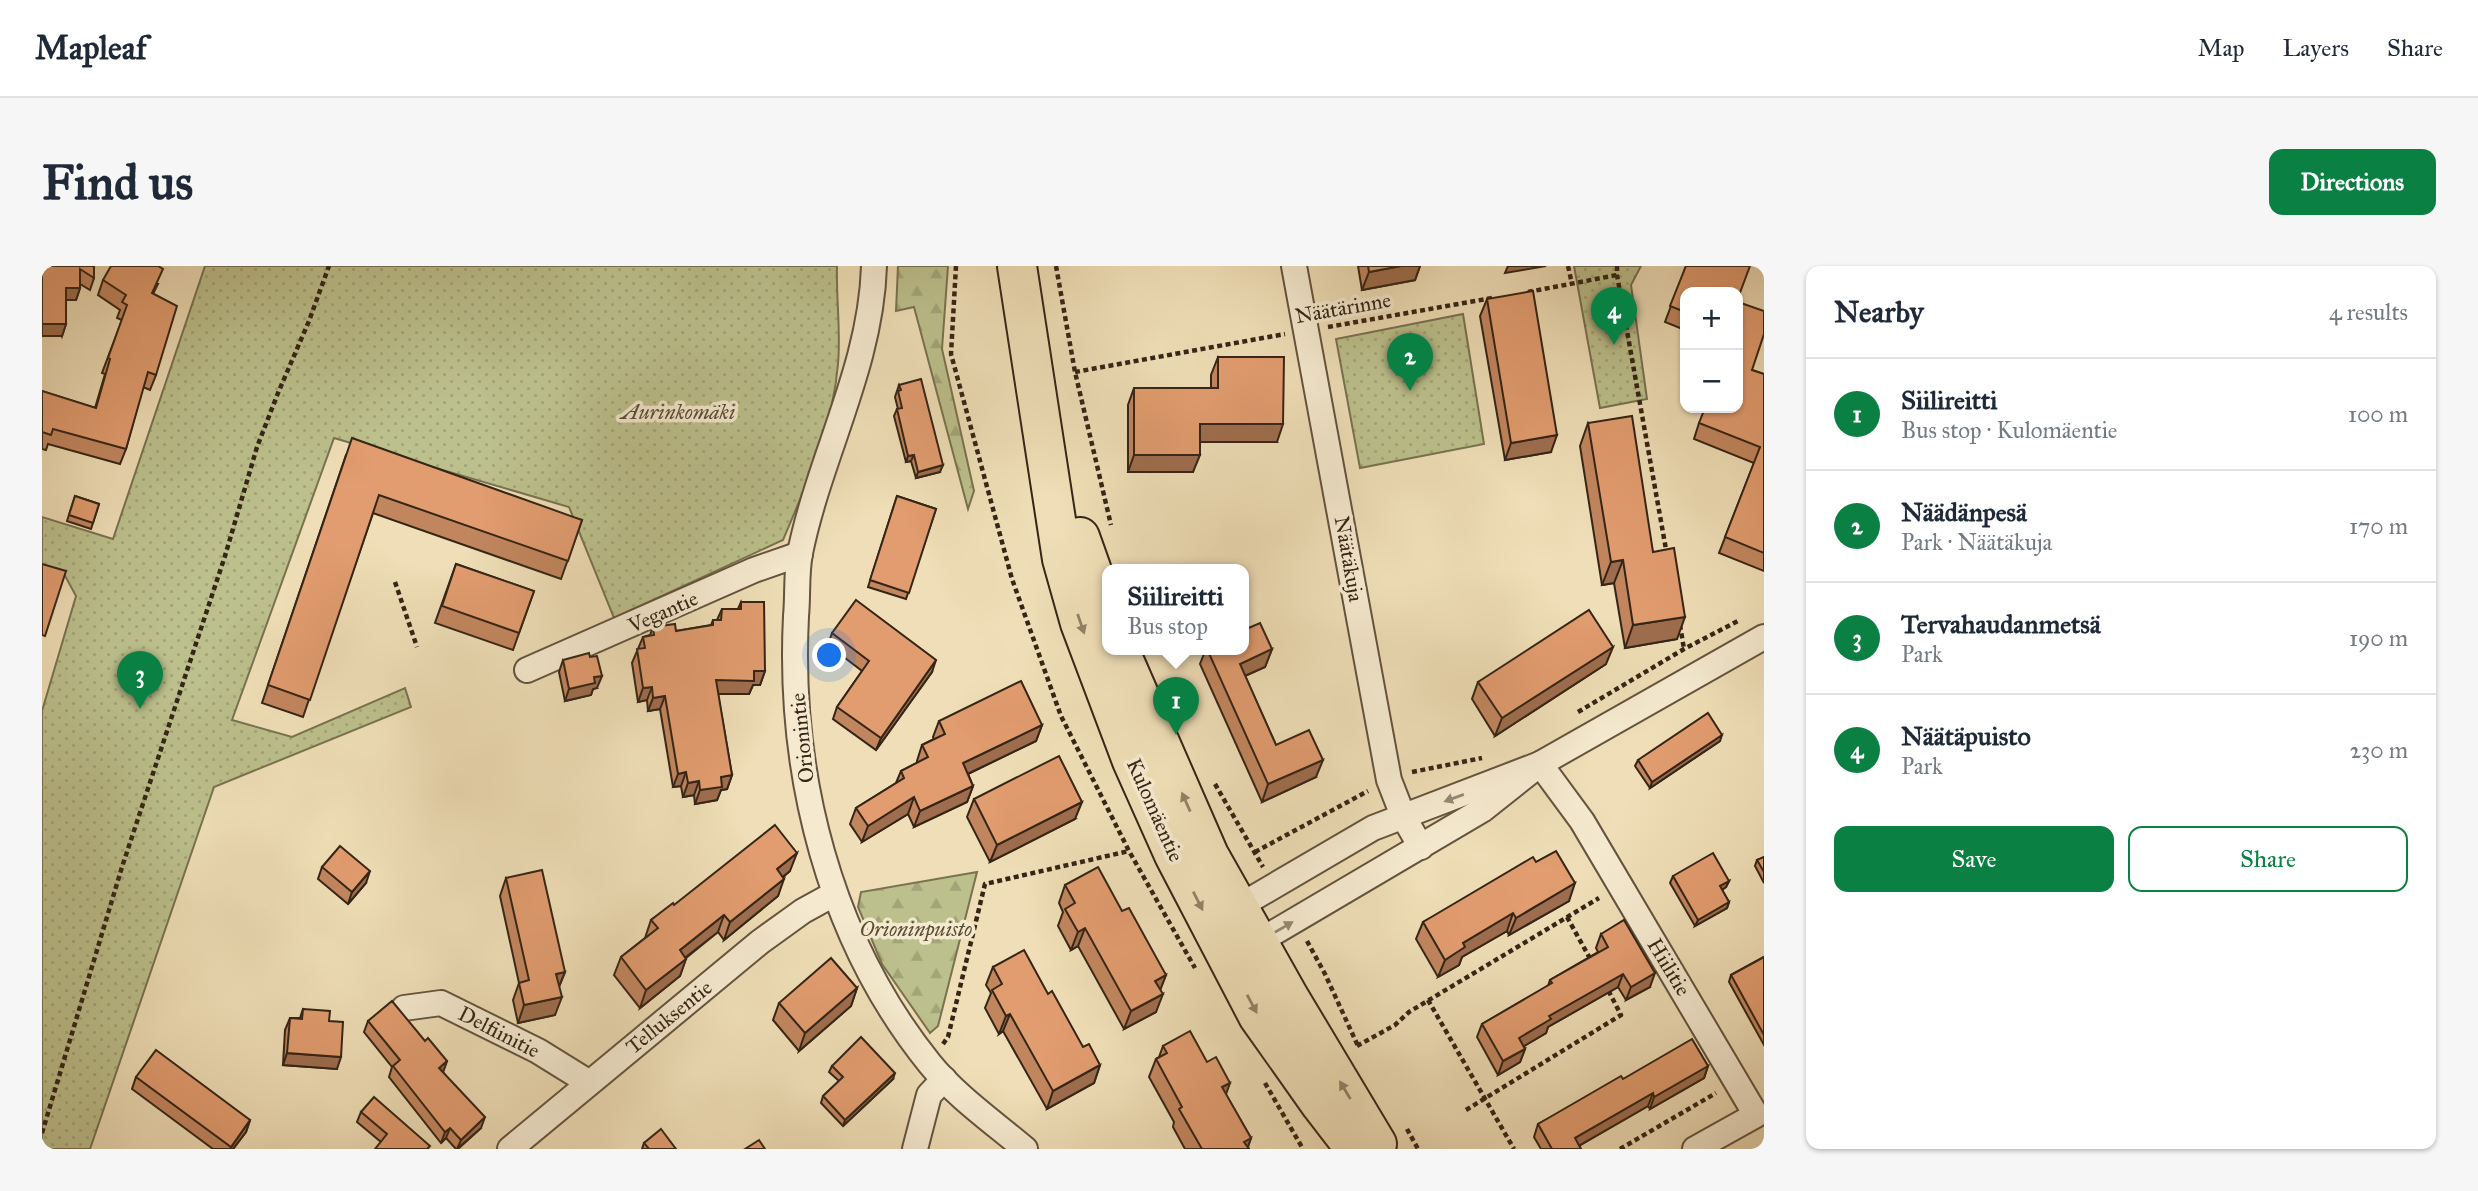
<!DOCTYPE html>
<meta charset="utf-8">
<style>
:root{--surface:#fff;--page:#f6f6f7;--text:#1f2937;--muted:#747a83;--line:#e0e1e3;--accent:#0b8043}
body{margin:0;font-family:"IM FELL Great Primer",serif;background:var(--page);color:var(--text)}
.controls{position:absolute;right:21px;top:21px;display:grid;overflow:hidden;border-radius:14px;box-shadow:0 2px 5px #0004}
.controls button{width:63px;height:63px;display:grid;place-items:center;padding:0;border:0;border-bottom:2px solid var(--line);background:var(--surface);color:var(--text);font:35px sans-serif}
.you{position:absolute;left:788px;top:390px;width:24px;height:24px;margin:-18px;border:5px solid #fff;border-radius:50%;background:#1a73e8;box-shadow:0 0 0 10px #1a73e833}
.badge{display:grid;place-items:center;width:46px;height:46px;border-radius:50%;background:var(--accent);color:#fff;font-size:23px;font-weight:700}
.pin{position:absolute;translate:-50% -58px;filter:drop-shadow(0 2px 4px #0008)}
.pin::after{content:'';position:absolute;top:37px;width:24px;height:21px;background:inherit;clip-path:polygon(0 0,100% 0,50% 100%)}
.popup{position:absolute;left:1060px;top:298px;width:147px;height:91px;box-sizing:border-box;display:grid;place-content:center;border-radius:14px;background:var(--surface);filter:drop-shadow(0 2px 5px #0005);font-size:23px;white-space:nowrap;color:var(--muted)}
.popup b{font-size:26px;color:var(--text)}
.popup::after{content:'';position:absolute;left:50%;top:100%;margin-left:-14px;border:14px solid transparent;border-top-color:var(--surface)}
.list{margin:0;padding:0;list-style:none}
h2{display:flex;justify-content:space-between;align-items:center;height:91px;margin:0;padding:0 28px;font-size:30px}
h2 small{font-size:23px;font-weight:400;color:var(--muted)}
.list li{display:grid;grid-template-columns:46px 1fr auto;gap:21px;align-items:center;box-sizing:border-box;height:112px;padding:0 28px;border-top:2px solid var(--line)}
.list b{display:block;font-size:26px;white-space:nowrap}
.list p{margin:0;font-size:23px;white-space:nowrap;color:var(--muted)}
.list em{font-size:23px;font-style:normal;color:var(--muted)}
.actions{display:flex;gap:14px;padding:21px 28px}
.actions a{flex:1;padding:16px 0;border:2px solid var(--accent);border-radius:14px;text-align:center;font-size:24px;color:var(--accent)}
.actions .main{background:var(--accent);color:#fff}
.map{position:relative;flex:none;width:1722px;height:883px;overflow:hidden;border-radius:14px}
header{display:flex;align-items:center;gap:42px;box-sizing:border-box;height:98px;padding:0 35px;background:var(--surface);border-bottom:2px solid var(--line)}
header strong{font-size:33px}
nav{display:flex;gap:38px;margin-inline-start:auto;font-size:24px}
.intro{display:flex;align-items:center;justify-content:space-between;box-sizing:border-box;height:168px;padding:0 42px}
h1{margin:0;font-size:49px}
.button{padding:18px 32px;border-radius:14px;background:var(--accent);color:#fff;font-size:24px;font-weight:700}
main{display:flex;gap:42px;padding:0 42px}
aside{flex:1;background:var(--surface);border-radius:14px;box-shadow:0 2px 5px #0004}
.map>svg:first-child{display:block}
.forest{fill:url(#forest-firs);stroke:#787251;stroke-width:2}
.park{fill:url(#park-dots);stroke:#787251;stroke-width:2}
.lines{fill:none;stroke-linecap:round;stroke-linejoin:round}
.street-casing{stroke:#64533e;stroke-width:28}
.primary-casing{stroke:#352516;stroke-width:42}
.path{stroke:#352516;stroke-width:4.5;stroke-dasharray:5 3.5;stroke-linecap:butt}
.street{stroke:#f5ead0;stroke-width:24}
.primary{stroke:#efdeb7;stroke-width:38}
.wall{fill:#c2865f;stroke:#352516;stroke-width:2}
.shaded-wall{fill:#9e6d4e;stroke:#352516;stroke-width:2}
.building{fill:#e19c6f;stroke:#352516;stroke-width:2}
.oneway{fill:#928266}
.oneway2{fill:#958873}
.labels{text-anchor:middle;dominant-baseline:central;stroke-width:7;stroke-linejoin:round;paint-order:stroke}
.street-label{font-size:21px;fill:#352516;stroke:#f5ead0}
.park-label{font-size:21px;font-style:italic;fill:#574c34;stroke:#f5ead0}
</style>
<header>
<strong>Mapleaf</strong>
<nav><a>Map</a><a>Layers</a><a>Share</a></nav>
</header>
<div class="intro"><h1>Find us</h1><a class="button">Directions</a></div>
<main>
<div class="map">
<svg width="1722" height="883" viewBox="0 0 1722 883">
<defs>
<pattern id="forest-firs" width="22" height="20" patternUnits="userSpaceOnUse" patternTransform="scale(1.75)"><rect width="22" height="20" fill="#bcc08c"/><path d="M5 1l3.5 6h-7zM16 11l3.5 6h-7z" fill="#a2a578"/></pattern>
<pattern id="park-dots" width="8" height="8" patternUnits="userSpaceOnUse" patternTransform="scale(1.75)"><rect width="8" height="8" fill="#bcc08c"/><path d="M2 2h.1M6 6h.1" fill="none" stroke="#a2a578" stroke-width="1.8" stroke-linecap="round"/></pattern>
</defs>
<rect width="100%" height="100%" fill="#efdeb7"/>
<filter id="stains"><feTurbulence type="fractalNoise" baseFrequency=".00286" numOctaves="4"/><feColorMatrix values="0 0 0 0 .2 0 0 0 0 .09 0 0 0 0 .02 0 0 0 .5 -.17"/></filter>
<radialGradient id="worn" r=".72"><stop offset=".6" stop-color="#630" stop-opacity="0"/><stop offset="1" stop-color="#630" stop-opacity=".3"/></radialGradient>
<g class="forest">
<polygon points="856,0 906,0 900,83 932,225 926,243 872,41 854,45"/>
<polygon points="935,606 896,760 888,767 840,698 816,641 819,626"/>
</g>
<g class="park">
<path d="M 163,0 L 795,0 C 794,32 799,66 796,98 C 791,160 765,217 741,274 L 572,352 L 527,241 L 292,172 L 190,454 L 250,471 L 363,422 L 369,441 L 172,521 L 48,883 L 0,883 L 0,445 L 34,330 L 21,306 L 0,300 L 0,251 L 71,273 Z"/>
<polygon points="1532,0 1599,0 1589,19 1605,133 1558,142"/>
<polygon points="1421,48 1442,178 1318,202 1294,73"/>
</g>
<g class="lines">
<g class="street-casing">
<g id="street">
<path d="M 832,0 C 829,101 778,189 758,287 C 754,307 756,330 754,350 C 746,508 787,673 888,798 C 914,830 951,856 983,883"/>
<polyline points="1252,0 1347,514 1361,550 1379,581"/>
<polyline points="485,404 712,304 758,288"/>
<polyline points="1498,498 1540,555 1714,849 1653,883"/>
<polyline points="1190,653 1196,641 1331,562 1498,498 1722,371"/>
<polyline points="1204,676 1216,676 1440,544 1498,498"/>
<polyline points="362,742 399,737 496,785 546,816"/>
<polyline points="468,883 718,676 761,645 792,628"/>
<polyline points="873,883 887,829 902,813"/>
</g>
</g>
<g class="primary-casing">
<g id="primary">
<polyline points="975,0 1020,293 1038,357 1090,495 1132,589 1216,750 1279,839 1313,883"/>
<polyline points="1038,271 1066,350"/>
<polyline points="1077,383 1167,589 1247,731 1335,878"/>
</g>
</g>
<g class="path">
<polyline points="914,0 909,88 970,313 1019,450 1087,585 1153,702"/>
<polyline points="1014,0 1033,106 1069,259"/>
<polyline points="1526,0 1530,18"/>
<polyline points="1575,0 1575,9 1625,289"/>
<polyline points="1486,26 1575,9"/>
<polyline points="1286,61 1450,32"/>
<polyline points="1033,106 1243,68"/>
<polyline points="353,316 375,381"/>
<polyline points="1638,359 1642,383"/>
<polyline points="1536,446 1642,383 1696,355"/>
<polyline points="1370,506 1440,492"/>
<polyline points="1173,518 1221,601"/>
<polyline points="1213,586 1326,525"/>
<polyline points="1525,651 1550,696"/>
<polyline points="1265,675 1283,708 1316,780"/>
<polyline points="1386,734 1472,883"/>
<polyline points="901,778 906,771 943,618 1087,585"/>
<polyline points="1315,780 1353,759 1367,746 1557,632"/>
<polyline points="1223,817 1261,883"/>
<polyline points="1424,844 1579,749 1565,722"/>
<polyline points="1365,863 1376,883"/>
<polyline points="0,867 80,601 183,290 215,181 236,127 267,55 287,0"/>
<polyline points="1578,883 1674,827"/>
</g>
<use href="#street" class="street"/>
<use href="#primary" class="primary"/>
</g>
<g class="wall">
<polygon points="0,0 52,0 52,12 48,24 38,18 38,22 34,34 24,34 24,58 20,70"/>
<polygon points="1316,0 1378,0 1373,14 1320,24"/>
<polygon points="1644,0 1643,26 1643,64 1623,56"/>
<polygon points="61,14 116,18 111,28 114,109 108,124 101,121 84,183 78,198 6,178 4,184 0,183 0,125 53,142 63,108 60,107 80,54 75,52 78,44 56,29"/>
<polygon points="1445,33 1509,186 1463,194 1438,50"/>
<polygon points="1176,91 1235,176 1158,176 1151,206 1086,206 1086,139 1092,122 1169,122 1169,109"/>
<polygon points="1710,104 1722,108 1722,305 1677,287 1712,197 1652,173 1657,157"/>
<polygon points="857,119 898,206 874,212 869,195 864,196 852,150 855,143 856,143 853,131"/>
<polygon points="1546,157 1611,286 1635,373 1583,382 1572,317 1560,319 1538,180"/>
<polygon points="304,189 540,254 519,313 331,247 261,451 220,437"/>
<polygon points="33,230 57,238 49,263 25,255"/>
<polygon points="855,230 894,243 864,333 826,321"/>
<polygon points="414,298 492,325 471,384 393,357"/>
<polygon points="699,336 723,405 718,419 711,419 707,428 676,428 690,509 685,523 679,524 675,534 653,538 652,529 641,531 639,520 631,521 618,443 606,445 605,434 596,436 590,397 601,371 608,369 611,361 634,365 669,359 671,354 675,354 680,343 696,343"/>
<polygon points="790,367 890,406 834,484 791,453 795,441 820,405 786,379"/>
<polygon points="1164,383 1230,383 1223,401 1203,410 1234,479 1274,511 1220,536 1158,398"/>
<polygon points="521,394 555,422 551,423 549,429 523,435 517,406"/>
<polygon points="1564,398 1453,470 1430,433 1436,416"/>
<polygon points="897,455 1000,459 994,475 926,508 931,520 925,536 872,561 866,548 820,576 808,558 814,542 854,517 859,505 875,497 875,495 880,479 892,473 891,471"/>
<polygon points="1678,475 1608,522 1593,500 1596,494"/>
<polygon points="932,533 1033,553 948,596 925,551"/>
<polygon points="1722,591 1722,617 1713,600 1715,594"/>
<polygon points="1494,596 1527,635 1467,669 1465,665 1420,691 1417,699 1396,711 1374,673 1381,656"/>
<polygon points="280,601 324,617 306,638 276,613"/>
<polygon points="748,605 741,611 736,630 682,674 676,666 644,692 638,710 598,742 572,709 579,691 603,672 609,654 632,639"/>
<polygon points="1631,610 1687,615 1684,621 1680,624 1687,636 1685,642 1653,660 1628,617"/>
<polygon points="464,612 523,706 517,721 513,749 476,757 471,734 477,717 458,630"/>
<polygon points="1023,619 1080,645 1124,709 1118,724 1114,746 1082,763 1036,680 1029,684 1016,660 1021,646 1017,637"/>
<polygon points="1559,668 1608,721 1584,734 1576,721 1506,761 1504,767 1482,780 1483,783 1478,796 1456,809 1435,771 1440,758 1506,720 1508,714 1556,686 1554,682"/>
<polygon points="1722,691 1722,779 1687,716 1689,709"/>
<polygon points="951,701 1006,728 1041,781 1058,799 1052,817 1005,843 961,765 957,768 943,742 949,727 944,719"/>
<polygon points="815,722 809,740 757,785 731,754 737,737"/>
<polygon points="261,743 287,755 295,803 241,799 243,764 248,752 258,752"/>
<polygon points="326,755 383,775 405,795 401,806 439,862 416,883 414,883 404,872 399,877 347,811 350,801 322,766"/>
<polygon points="1121,780 1165,796 1209,872 1206,881 1207,883 1143,883 1131,861 1132,856 1107,811 1114,793 1117,791"/>
<polygon points="790,800 851,813 801,860 779,837 781,830 797,815 787,806"/>
<polygon points="1666,800 1662,812 1608,843 1606,840 1537,880 1539,883 1499,883 1492,871 1496,858 1581,813"/>
<polygon points="94,811 208,854 204,866 191,883 171,883 90,823"/>
<polygon points="319,846 387,883 339,876 315,856"/>
<polygon points="602,877 634,883 600,883"/>
</g>
<g class="shaded-wall">
<polygon points="1359,0 1378,0 1373,14 1320,24 1327,6"/>
<polygon points="1466,0 1504,0 1463,7"/>
<polygon points="24,22 38,22 34,34 20,34"/>
<polygon points="0,58 24,58 20,70 0,70"/>
<polygon points="1158,158 1241,158 1235,176 1152,176"/>
<polygon points="1515,169 1509,186 1463,194 1469,177"/>
<polygon points="872,189 869,195 864,196 866,190"/>
<polygon points="1092,189 1158,189 1151,206 1086,206"/>
<polygon points="901,199 898,206 874,212 876,206"/>
<polygon points="1581,294 1572,317 1560,319 1569,296"/>
<polygon points="1643,351 1635,373 1583,382 1591,359"/>
<polygon points="1571,381 1564,398 1453,470 1460,452"/>
<polygon points="1230,383 1223,401 1191,415 1198,398"/>
<polygon points="894,394 890,406 834,484 839,472"/>
<polygon points="712,405 723,405 718,419 711,419 707,428 669,428 674,414"/>
<polygon points="560,410 555,422 551,423 549,429 523,435 527,423 552,411"/>
<polygon points="610,421 605,434 596,436 601,422"/>
<polygon points="623,430 618,443 606,445 611,432"/>
<polygon points="1000,459 994,475 915,513 921,497"/>
<polygon points="1680,469 1678,475 1608,522 1610,516"/>
<polygon points="1281,494 1274,511 1220,536 1226,518"/>
<polygon points="644,506 639,520 631,521 636,508"/>
<polygon points="690,509 685,523 679,524 675,534 653,538 658,524 679,511"/>
<polygon points="657,515 652,529 641,531 646,517"/>
<polygon points="931,520 925,536 872,561 878,545"/>
<polygon points="872,531 866,548 820,576 826,560"/>
<polygon points="1040,536 1033,553 948,596 955,579"/>
<polygon points="755,587 748,605 729,620 735,603"/>
<polygon points="328,605 324,617 306,638 310,626"/>
<polygon points="742,613 736,630 682,674 688,656"/>
<polygon points="1687,615 1684,621 1676,626 1678,620"/>
<polygon points="1533,617 1527,635 1467,669 1474,652"/>
<polygon points="1687,636 1685,642 1653,660 1656,654"/>
<polygon points="1471,647 1465,665 1420,691 1417,699 1396,711 1403,694 1421,677"/>
<polygon points="682,649 676,666 631,701 638,684"/>
<polygon points="1043,662 1036,680 1029,684 1036,666"/>
<polygon points="644,693 638,710 598,742 604,724"/>
<polygon points="523,706 516,723 514,708"/>
<polygon points="1613,707 1608,721 1584,734 1589,721"/>
<polygon points="1581,708 1576,721 1506,761 1504,767 1472,786 1477,772 1507,750"/>
<polygon points="1124,709 1117,727 1113,715"/>
<polygon points="815,722 809,740 757,785 763,767"/>
<polygon points="1121,728 1114,746 1082,763 1089,745"/>
<polygon points="520,731 513,749 476,757 482,739"/>
<polygon points="968,748 961,765 957,768 964,750"/>
<polygon points="1483,783 1478,796 1456,809 1461,795"/>
<polygon points="245,787 299,791 295,803 241,799"/>
<polygon points="405,795 401,806 397,802"/>
<polygon points="1058,799 1052,817 1005,843 1011,825"/>
<polygon points="1666,800 1662,812 1608,843 1612,831"/>
<polygon points="853,807 851,813 801,860 803,854"/>
<polygon points="1188,817 1182,834 1180,821"/>
<polygon points="1611,827 1606,840 1531,883 1533,872"/>
<polygon points="443,851 439,862 415,883 419,874"/>
<polygon points="208,854 204,866 191,883 188,883"/>
<polygon points="408,862 404,872 399,877 403,866"/>
<polygon points="1209,872 1205,883 1202,876"/>
</g>
<g class="building">
<polygon points="0,0 52,0 52,12 38,3 38,22 24,22 24,58 0,58"/>
<polygon points="69,0 116,0 121,3 110,27 135,40 114,109 106,106 84,183 11,163 9,169 0,166 0,125 54,142 68,93 66,92 85,39 80,36 84,29 61,14"/>
<polygon points="1326,0 1359,0 1327,6"/>
<polygon points="1644,0 1708,0 1696,32 1696,26 1643,26 1643,46 1628,40"/>
<polygon points="1491,25 1515,169 1469,177 1445,33"/>
<polygon points="1696,36 1722,45 1722,68 1710,104 1722,108 1722,287 1683,271 1718,181 1657,157 1663,142 1696,142"/>
<polygon points="1176,91 1242,91 1241,158 1158,158 1158,189 1092,189 1092,122 1176,122"/>
<polygon points="879,113 901,199 876,206 872,189 866,190 855,143 860,142 856,125 859,124 857,119"/>
<polygon points="1590,150 1611,286 1632,282 1643,351 1591,359 1581,294 1569,296 1546,157"/>
<polygon points="310,172 540,254 526,295 337,229 268,434 226,419"/>
<polygon points="33,230 57,238 51,257 27,249"/>
<polygon points="855,230 894,243 867,327 828,314"/>
<polygon points="0,298 24,305 3,370 0,369"/>
<polygon points="414,298 492,325 477,367 400,340"/>
<polygon points="814,334 894,394 839,472 795,441 827,395 790,367"/>
<polygon points="699,336 722,336 723,405 712,405 712,415 674,414 690,509 679,511 680,521 658,524 657,515 646,517 644,506 636,508 623,430 611,432 610,421 601,422 595,383 603,382 601,371 612,369 611,361 633,358 634,365 671,359 671,354 679,354 680,343 699,343"/>
<polygon points="1547,344 1571,381 1460,452 1436,416"/>
<polygon points="1218,357 1230,383 1198,398 1234,479 1267,464 1281,494 1226,518 1165,383 1202,383 1202,364"/>
<polygon points="547,387 548,391 555,390 560,410 552,411 553,417 527,423 521,394"/>
<polygon points="979,415 1000,459 921,497 931,520 878,545 872,531 826,560 814,542 862,512 859,505 886,491 880,479 903,468 897,455"/>
<polygon points="1666,447 1680,469 1610,516 1596,494"/>
<polygon points="1017,490 1040,536 955,579 932,533"/>
<polygon points="733,559 755,587 735,603 742,613 688,656 682,649 638,684 644,693 604,724 579,691 616,662 609,654 631,637 632,639"/>
<polygon points="298,580 328,605 310,626 280,601"/>
<polygon points="1514,585 1533,617 1474,652 1471,647 1421,677 1423,681 1403,694 1381,656 1491,591 1494,596"/>
<polygon points="1671,587 1687,615 1678,620 1687,636 1656,654 1631,610"/>
<polygon points="1722,591 1722,606 1715,594"/>
<polygon points="1056,601 1080,645 1087,642 1124,709 1113,715 1121,728 1089,745 1043,662 1036,666 1023,643 1033,637 1023,619"/>
<polygon points="500,604 523,706 514,708 520,731 482,739 477,717 487,714 464,612"/>
<polygon points="1582,654 1613,707 1589,721 1581,708 1507,750 1509,753 1477,772 1483,783 1461,795 1440,758 1510,717 1508,714 1566,681 1559,668"/>
<polygon points="982,684 1006,728 1010,725 1041,781 1047,778 1058,799 1011,825 968,748 964,750 950,724 960,718 951,701"/>
<polygon points="1722,691 1722,769 1689,709"/>
<polygon points="789,692 815,722 763,767 737,737"/>
<polygon points="350,735 383,775 386,772 405,795 397,802 443,851 419,874 408,862 403,866 351,800 358,794 326,755"/>
<polygon points="261,743 288,745 287,755 301,756 299,791 245,787 248,752 260,753"/>
<polygon points="1148,765 1165,796 1174,791 1188,817 1180,821 1209,872 1202,876 1207,883 1160,883 1137,843 1140,841 1114,793 1125,787 1121,780"/>
<polygon points="819,771 853,807 803,854 781,830 801,811 790,800"/>
<polygon points="1650,773 1666,800 1612,831 1611,827 1533,872 1539,883 1510,883 1496,858 1579,810 1581,813"/>
<polygon points="114,784 208,854 189,881 94,811"/>
<polygon points="332,831 388,880 385,883 333,883 345,868 319,846"/>
<polygon points="619,863 634,883 607,883 602,877"/>
<polygon points="717,874 723,883 703,883"/>
</g>
<defs><path id="oneway-solid" d="M-6-.8H1V-3.2L6.5 0L1 3.2V.8H-6Z" transform="scale(1.75)"/></defs>
<g class="oneway">
<use href="#oneway-solid" transform="translate(1039 358) rotate(71)"/>
<use href="#oneway-solid" transform="translate(1144 536) rotate(-114)"/>
<use href="#oneway-solid" transform="translate(1156 635) rotate(63)"/>
<use href="#oneway-solid" transform="translate(1210 738) rotate(62)"/>
<use href="#oneway-solid" transform="translate(1303 824) rotate(-121)"/>
</g>
<g class="oneway2">
<use href="#oneway-solid" transform="translate(1412 532) rotate(160)"/>
<use href="#oneway-solid" transform="translate(1242 661) rotate(-30)"/>
</g>
<g class="labels">
<g class="street-label">
<text transform="translate(1301 42) rotate(-10)">Näätärinne</text>
<text transform="translate(1307 293) rotate(80)">Näätäkuja</text>
<text transform="translate(621 346) rotate(-24)">Vegantie</text>
<text transform="translate(760 472) rotate(-96)">Orionintie</text>
<text transform="translate(1113 544) rotate(66)">Kulomäentie</text>
<text transform="translate(1627 701) rotate(59)">Hiilitie</text>
<text transform="translate(627 751) rotate(-39)">Telluksentie</text>
<text transform="translate(457 766) rotate(27)">Delfiinitie</text>
</g>
<g class="park-label">
<text x="636" y="146">Aurinkomäki</text>
<text x="874" y="663">Orioninpuisto</text>
</g>
</g>
<rect width="100%" height="100%" filter="url(#stains)"/>
<rect width="100%" height="100%" fill="url(#worn)"/>
</svg>
<div class="controls">
<button>+</button>
<button>−</button>
</div>
<div class="you"></div>
<div class="pin badge" style="left:1134px;top:469px">1</div>
<div class="popup"><b>Siilireitti</b>Bus stop</div>
<div class="pin badge" style="left:1368px;top:125px">2</div>
<div class="pin badge" style="left:98px;top:443px">3</div>
<div class="pin badge" style="left:1572px;top:79px">4</div>
</div>
<aside>
<h2>Nearby<small>4 results</small></h2>
<ul class="list">
<li><span class="badge">1</span><div><b>Siilireitti</b><p>Bus stop · Kulomäentie</p></div><em>100 m</em></li>
<li><span class="badge">2</span><div><b>Näädänpesä</b><p>Park · Näätäkuja</p></div><em>170 m</em></li>
<li><span class="badge">3</span><div><b>Tervahaudanmetsä</b><p>Park</p></div><em>190 m</em></li>
<li><span class="badge">4</span><div><b>Näätäpuisto</b><p>Park</p></div><em>230 m</em></li>
</ul>
<div class="actions"><a class="main">Save</a><a>Share</a></div>
</aside>
</main>
